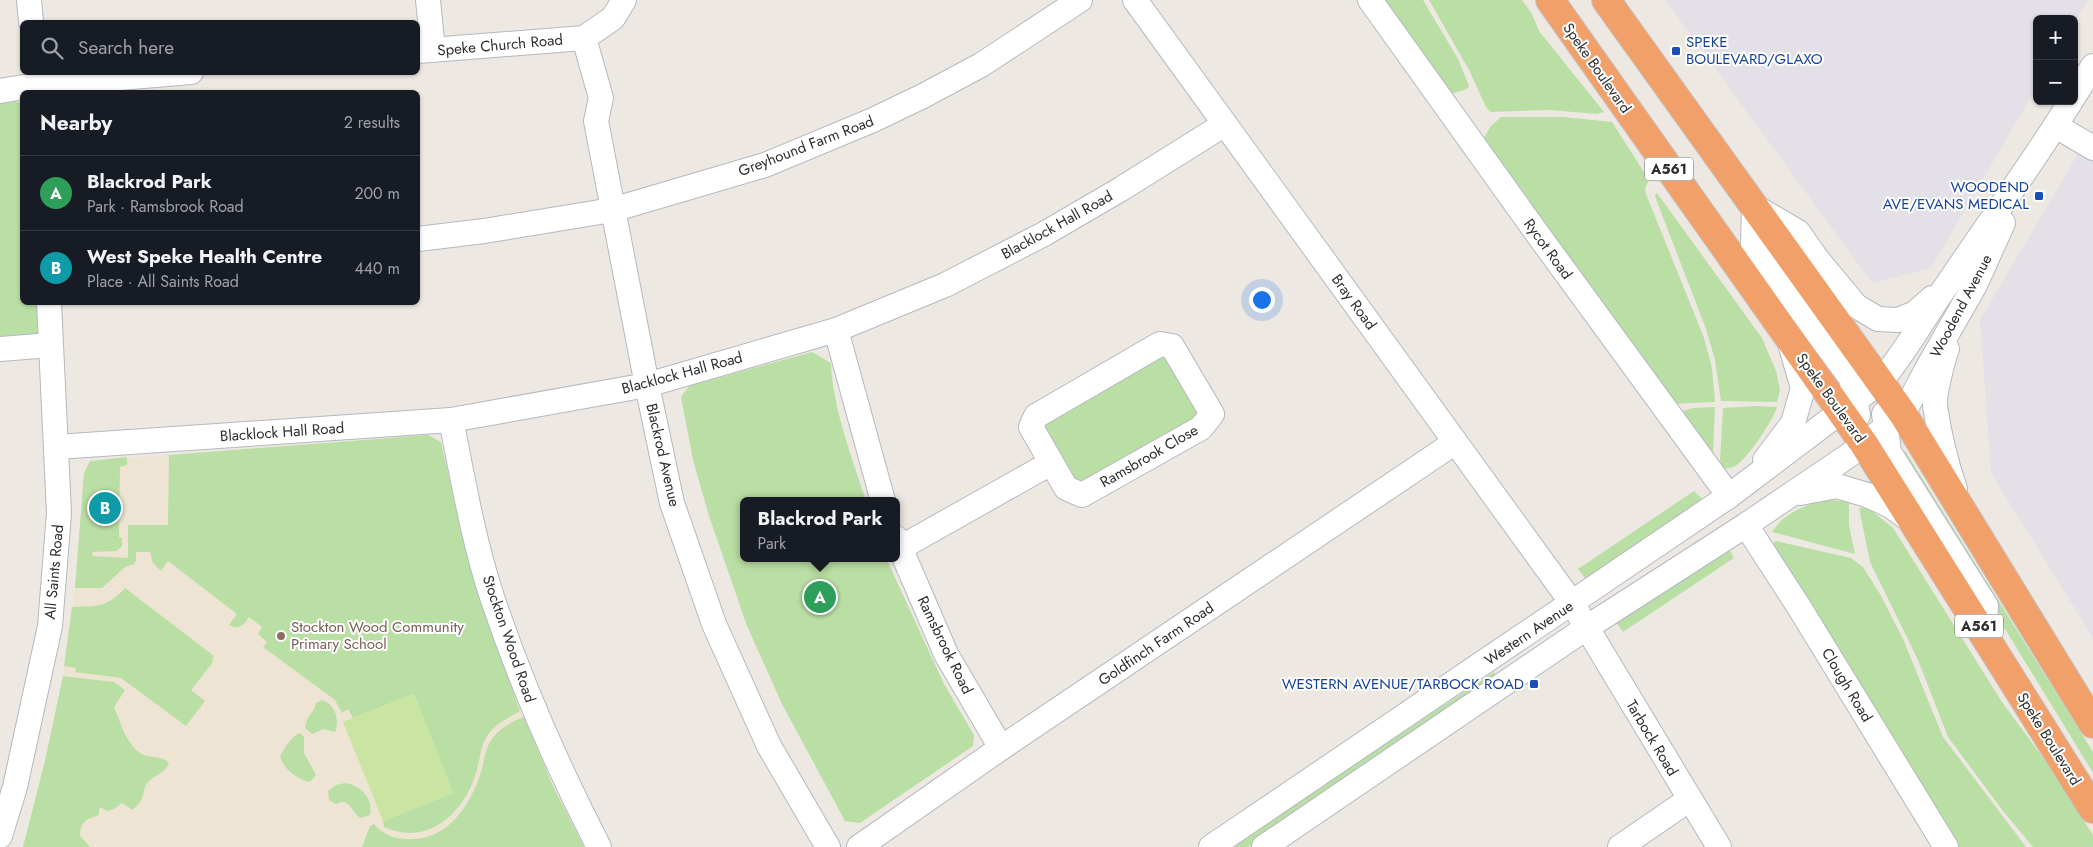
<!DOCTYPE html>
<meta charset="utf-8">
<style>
:root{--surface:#171b24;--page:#242831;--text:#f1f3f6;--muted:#9ea1a6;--line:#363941;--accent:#d93025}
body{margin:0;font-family:Jost,sans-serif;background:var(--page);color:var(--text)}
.controls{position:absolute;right:15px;top:15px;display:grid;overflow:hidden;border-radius:8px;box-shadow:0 1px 4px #0004}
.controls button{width:45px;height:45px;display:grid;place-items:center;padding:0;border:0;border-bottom:1px solid var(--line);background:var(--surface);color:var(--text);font:25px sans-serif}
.you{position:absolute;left:1261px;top:299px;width:18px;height:18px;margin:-12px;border:4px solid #fff;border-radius:50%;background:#1a73e8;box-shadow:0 0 0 8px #1a73e833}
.badge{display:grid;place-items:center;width:32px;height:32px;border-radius:50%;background:var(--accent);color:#fff;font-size:16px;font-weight:700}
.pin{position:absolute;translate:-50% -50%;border:2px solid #fff;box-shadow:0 1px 5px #0006}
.popup{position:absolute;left:740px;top:497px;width:160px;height:65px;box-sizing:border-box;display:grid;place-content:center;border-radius:8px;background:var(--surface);filter:drop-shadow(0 1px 4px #0005);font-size:16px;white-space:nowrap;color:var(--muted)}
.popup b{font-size:19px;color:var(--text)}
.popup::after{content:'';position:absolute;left:50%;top:100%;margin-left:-10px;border:10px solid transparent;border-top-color:var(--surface)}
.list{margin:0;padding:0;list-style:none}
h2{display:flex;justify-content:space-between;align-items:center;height:65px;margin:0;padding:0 20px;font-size:21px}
h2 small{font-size:16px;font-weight:400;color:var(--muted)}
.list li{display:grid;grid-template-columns:32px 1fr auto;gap:15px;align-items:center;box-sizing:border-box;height:75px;padding:0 20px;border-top:1px solid var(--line)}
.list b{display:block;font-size:19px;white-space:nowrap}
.list p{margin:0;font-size:16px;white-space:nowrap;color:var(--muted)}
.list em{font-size:16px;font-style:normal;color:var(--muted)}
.icon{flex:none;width:28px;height:28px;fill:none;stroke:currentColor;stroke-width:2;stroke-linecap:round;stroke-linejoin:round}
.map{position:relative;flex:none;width:2093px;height:847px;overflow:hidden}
.search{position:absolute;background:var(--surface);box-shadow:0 1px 4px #0004;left:20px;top:20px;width:400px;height:55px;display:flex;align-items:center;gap:12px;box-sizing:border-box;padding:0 18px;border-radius:8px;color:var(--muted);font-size:19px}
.panel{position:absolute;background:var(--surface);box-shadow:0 1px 4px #0004;left:20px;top:90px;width:400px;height:215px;border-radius:8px}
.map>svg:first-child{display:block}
.industrial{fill:#e3e1e7}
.education{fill:#ede4d3}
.green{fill:#badfa4}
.pitch{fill:#cae5a1}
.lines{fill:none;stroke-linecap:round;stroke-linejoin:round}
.minor-casing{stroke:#b5b8c0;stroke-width:26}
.highway-casing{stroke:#c4c4c4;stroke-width:30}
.minor{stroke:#fff;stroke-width:24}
.highway{stroke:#f1a06a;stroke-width:28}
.transit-dot{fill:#1a4fb4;stroke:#fff;stroke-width:2}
.education-dot{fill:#8d6e63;stroke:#fff;stroke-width:2}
.labels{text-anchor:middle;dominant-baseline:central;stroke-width:4;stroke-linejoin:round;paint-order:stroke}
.shield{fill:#fff;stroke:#6d6d6d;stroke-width:1}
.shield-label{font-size:14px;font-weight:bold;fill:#2e2e2e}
.transit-label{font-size:15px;fill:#164399;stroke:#fff;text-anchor:end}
.street-label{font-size:15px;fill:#2e2e2e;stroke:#fff}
.education-label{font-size:15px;fill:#785e54;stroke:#fff;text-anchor:start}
</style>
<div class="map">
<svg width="2093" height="847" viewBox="0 0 2093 847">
<rect width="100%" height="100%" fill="#eee8e2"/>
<g class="industrial">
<polygon points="1665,0 2088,0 2074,23 2074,19 2037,19 2037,87 1931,268 1872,283"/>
<polygon points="2093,128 2093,638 1991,473 1980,320"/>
</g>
<polygon class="education" points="428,435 441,442 459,522 479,595 520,711 553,786 584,847 23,847 45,761 63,676 75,588 84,473 90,461"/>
<g class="green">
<polygon points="1379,0 1423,0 1458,59 1469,86 1467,89 1448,95"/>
<polygon points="1429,0 1522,0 1532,14 1539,31 1604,112 1597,114 1549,110 1491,112 1486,107 1469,70"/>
<polygon points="11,99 22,104 22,302 41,303 43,336 0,339 0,100"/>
<polygon points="1501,117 1563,117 1612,122 1649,180 1645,188 1646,194 1704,338 1712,368 1715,402 1670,404 1481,144 1490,127"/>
<polygon points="1657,193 1762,338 1776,371 1780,390 1777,402 1721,401 1715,360 1706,329 1656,199 1655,195"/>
<path d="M 812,352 L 831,363 C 833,410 852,457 866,501 L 744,501 L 744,558 L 886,558 L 944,684 L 974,735 L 973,746 L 860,823 L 845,821 L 782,704 L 747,626 L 709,516 L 693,460 L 681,397 L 689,386 Z"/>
<polygon points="1157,353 1168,354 1199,416 1079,485 1068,478 1041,429 1050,418"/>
<path d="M 1756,406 L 1777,407 C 1773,420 1747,460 1735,466 C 1732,468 1727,468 1723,469 L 1720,460 L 1723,408 Z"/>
<polygon points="1715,407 1713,452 1707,458 1676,413 1693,408"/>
<path d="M 428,435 L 441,442 L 459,522 L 479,595 L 520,711 C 508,718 495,724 487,736 C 480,747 480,761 476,773 C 464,813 428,847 384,827 L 383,821 L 453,793 L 414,694 L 353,718 L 348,709 L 342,713 L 335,700 L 263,647 L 267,642 L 258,634 L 262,627 L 249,617 C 243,626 240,630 229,625 L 237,614 L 168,561 L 161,571 L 153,563 L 150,552 L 136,552 L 136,561 L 134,564 L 125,567 L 102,588 L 75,588 L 84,473 L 90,461 L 127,457 L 127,465 L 120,467 L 119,537 L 122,538 L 122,546 L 117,551 L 93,552 L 92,556 L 128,558 L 128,525 L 168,525 L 169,455 Z"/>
<polygon points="1905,451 2093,752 2093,773 1900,457"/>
<polygon points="1694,491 1704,501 1586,579 1578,569"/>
<path d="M 1823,499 L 1849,502 L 1849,525 L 1855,554 L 1772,532 C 1784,513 1803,507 1823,499 Z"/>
<polygon points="1867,507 1893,528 2002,702 2044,759 2093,835 2093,847 2033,847 2003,811 1948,737 1918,660 1870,562 1859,508"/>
<polygon points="1776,541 1851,558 1863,567 1880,594 1903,639 1943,737 2026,847 1952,847 1767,548"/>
<polygon points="1728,547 1734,558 1623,632 1616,622"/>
<path d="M 125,588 L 214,656 L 212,660 L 213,662 L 191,690 L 205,701 L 186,726 L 121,678 L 75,672 L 76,668 L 64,666 L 72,607 C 97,606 107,608 125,588 Z"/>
<polygon points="1494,672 1499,679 1248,847 1230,847"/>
<path d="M 63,676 L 114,682 L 125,690 L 114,707 C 121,723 128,751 147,756 C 155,758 162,756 169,763 C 165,773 155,775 148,782 C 140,792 148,798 132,810 L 122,803 L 114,809 L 107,811 L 100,807 L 98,816 C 85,818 80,823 80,836 L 90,847 L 23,847 L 45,761 Z"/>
<path d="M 322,700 C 335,704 340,720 335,732 L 324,729 L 312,734 L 305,728 C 305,718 314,713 316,703 Z"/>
<path d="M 524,717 L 553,786 L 584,847 L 362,847 L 370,826 L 374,824 C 383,835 395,839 408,839 C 446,841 469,808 480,775 C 484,764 484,752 490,742 C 498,729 511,722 524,717 Z"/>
<path d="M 300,733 L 304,737 L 304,753 L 316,775 L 310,782 C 298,780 283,769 280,756 C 285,748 291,736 300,733 Z"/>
<path d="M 345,783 C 360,785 374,798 370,815 L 361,818 C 351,813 350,796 336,804 L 329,800 L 328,791 L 336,785 Z"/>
</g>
<polygon class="pitch" points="414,694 453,793 383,821 343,722"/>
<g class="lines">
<g class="minor-casing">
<g id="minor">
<polyline points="29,0 31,22"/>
<polyline points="428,0 433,50"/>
<polyline points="1135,0 1572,603 1719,847"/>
<polyline points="1370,0 1539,236 1729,496"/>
<polyline points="584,38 601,98 596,121 647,385 672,503 714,624 769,746 828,847"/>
<polyline points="418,51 584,38 613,18 624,0"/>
<polyline points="0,91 36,85 191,72"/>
<polyline points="2074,96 2093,66"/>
<polyline points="2056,126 2093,148"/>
<polyline points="418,239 484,231 612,210 765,165 873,120 923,96 981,65 1080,0"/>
<polyline points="836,330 883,501"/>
<polygon points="1160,344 1172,346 1212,414 1201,428 1082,495 1066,488 1031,427 1036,416"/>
<polyline points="0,349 51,345"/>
<path d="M 1947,349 C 1943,359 1934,395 1935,406 C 1939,433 1946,463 1955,489"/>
<polyline points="1884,414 1889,452 1986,606 1984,635"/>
<polyline points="1858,415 1851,378 1753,246 1754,206 1798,232 1817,259 1856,306 1878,319 1898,320 1915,313 1932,298"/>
<path d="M 451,420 C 463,479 473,539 492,597 C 521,683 557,766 599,847"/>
<polyline points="57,447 451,420 647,385 836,330 945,285 1044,234 1121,189 1225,124"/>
<polyline points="1765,460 1793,423 1803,388 1791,347"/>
<polyline points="1800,493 1837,486 1867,495 1891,506 1910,520"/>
<polyline points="1746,525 1799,607 1946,847"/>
<polyline points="896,538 946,654 1001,748"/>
<polyline points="900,548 1051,463"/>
<polyline points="0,836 15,787 50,626 59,513 49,302"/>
<polyline points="859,847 1001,748 1454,443"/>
<path d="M 1211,847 L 1729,496 L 1880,382 C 1906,352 1924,317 1947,285 C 1988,224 2032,164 2071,101"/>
<polyline points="1264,847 1586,628 1746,525 1848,456 1903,414 1928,367 1975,285 2003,223"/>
<polyline points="1620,847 1690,799"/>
</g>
</g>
<g class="highway-casing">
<g id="highway">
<polyline points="1550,0 1864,444 2093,809"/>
<polyline points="1606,0 1903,414 2093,724"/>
</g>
</g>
<use href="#minor" class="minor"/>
<use href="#highway" class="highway"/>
</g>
<g class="transit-dot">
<rect x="1671" y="46" width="10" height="10" rx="2.5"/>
<rect x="2034" y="191" width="10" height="10" rx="2.5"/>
<rect x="1529" y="679" width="10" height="10" rx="2.5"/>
</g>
<circle class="education-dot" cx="281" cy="636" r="5"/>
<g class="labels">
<g class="shield">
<rect x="1645" y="157.5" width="48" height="23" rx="4"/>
<rect x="1955" y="614.5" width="48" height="23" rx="4"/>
</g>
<g class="shield-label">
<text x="1669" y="169">A561</text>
<text x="1979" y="626">A561</text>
</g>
<g class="transit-label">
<text x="1686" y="42" text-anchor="start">SPEKE<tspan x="1686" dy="17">BOULEVARD/GLAXO</tspan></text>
<text x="2029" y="187">WOODEND<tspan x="2029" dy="17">AVE/EVANS MEDICAL</tspan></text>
<text x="1524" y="684">WESTERN AVENUE/TARBOCK ROAD</text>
</g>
<g class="street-label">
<text transform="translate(500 45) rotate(-5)">Speke Church Road</text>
<text transform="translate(1597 68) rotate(55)">Speke Boulevard</text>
<text transform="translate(806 146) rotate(-21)">Greyhound Farm Road</text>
<text transform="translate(1057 225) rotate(-29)">Blacklock Hall Road</text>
<text transform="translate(1548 249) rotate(54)">Rycot Road</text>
<text transform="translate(1354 302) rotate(54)">Bray Road</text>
<text transform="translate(1961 306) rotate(-62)">Woodend Avenue</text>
<text transform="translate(682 373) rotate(-15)">Blacklock Hall Road</text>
<text transform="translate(1831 398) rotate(54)">Speke Boulevard</text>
<text transform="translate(282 432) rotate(-4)">Blacklock Hall Road</text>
<text transform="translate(663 455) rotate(77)">Blackrod Avenue</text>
<text transform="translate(1149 456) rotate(-30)">Ramsbrook Close</text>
<text transform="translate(54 572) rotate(-85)">All Saints Road</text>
<text transform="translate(1529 633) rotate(-34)">Western Avenue</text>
<text transform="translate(509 639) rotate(71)">Stockton Wood Road</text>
<text transform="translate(1156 644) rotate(-34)">Goldfinch Farm Road</text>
<text transform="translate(945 645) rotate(64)">Ramsbrook Road</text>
<text transform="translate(1847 685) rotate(59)">Clough Road</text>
<text transform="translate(1652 738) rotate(59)">Tarbock Road</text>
<text transform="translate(2049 739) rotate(58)">Speke Boulevard</text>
</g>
<g class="education-label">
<text x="291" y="627">Stockton Wood Community<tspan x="291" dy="17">Primary School</tspan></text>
</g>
</g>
</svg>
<div class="controls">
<button>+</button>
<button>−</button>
</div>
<div class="you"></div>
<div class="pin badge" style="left:820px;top:597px;background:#2e9e5b">A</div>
<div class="popup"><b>Blackrod Park</b>Park</div>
<div class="pin badge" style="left:105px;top:508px;background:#0f9aa8">B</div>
<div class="search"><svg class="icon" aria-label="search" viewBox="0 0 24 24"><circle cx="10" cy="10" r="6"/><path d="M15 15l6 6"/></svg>Search here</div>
<section class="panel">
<h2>Nearby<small>2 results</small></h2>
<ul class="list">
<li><span class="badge" style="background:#2e9e5b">A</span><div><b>Blackrod Park</b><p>Park · Ramsbrook Road</p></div><em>200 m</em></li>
<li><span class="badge" style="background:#0f9aa8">B</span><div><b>West Speke Health Centre</b><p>Place · All Saints Road</p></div><em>440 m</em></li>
</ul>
</section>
</div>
